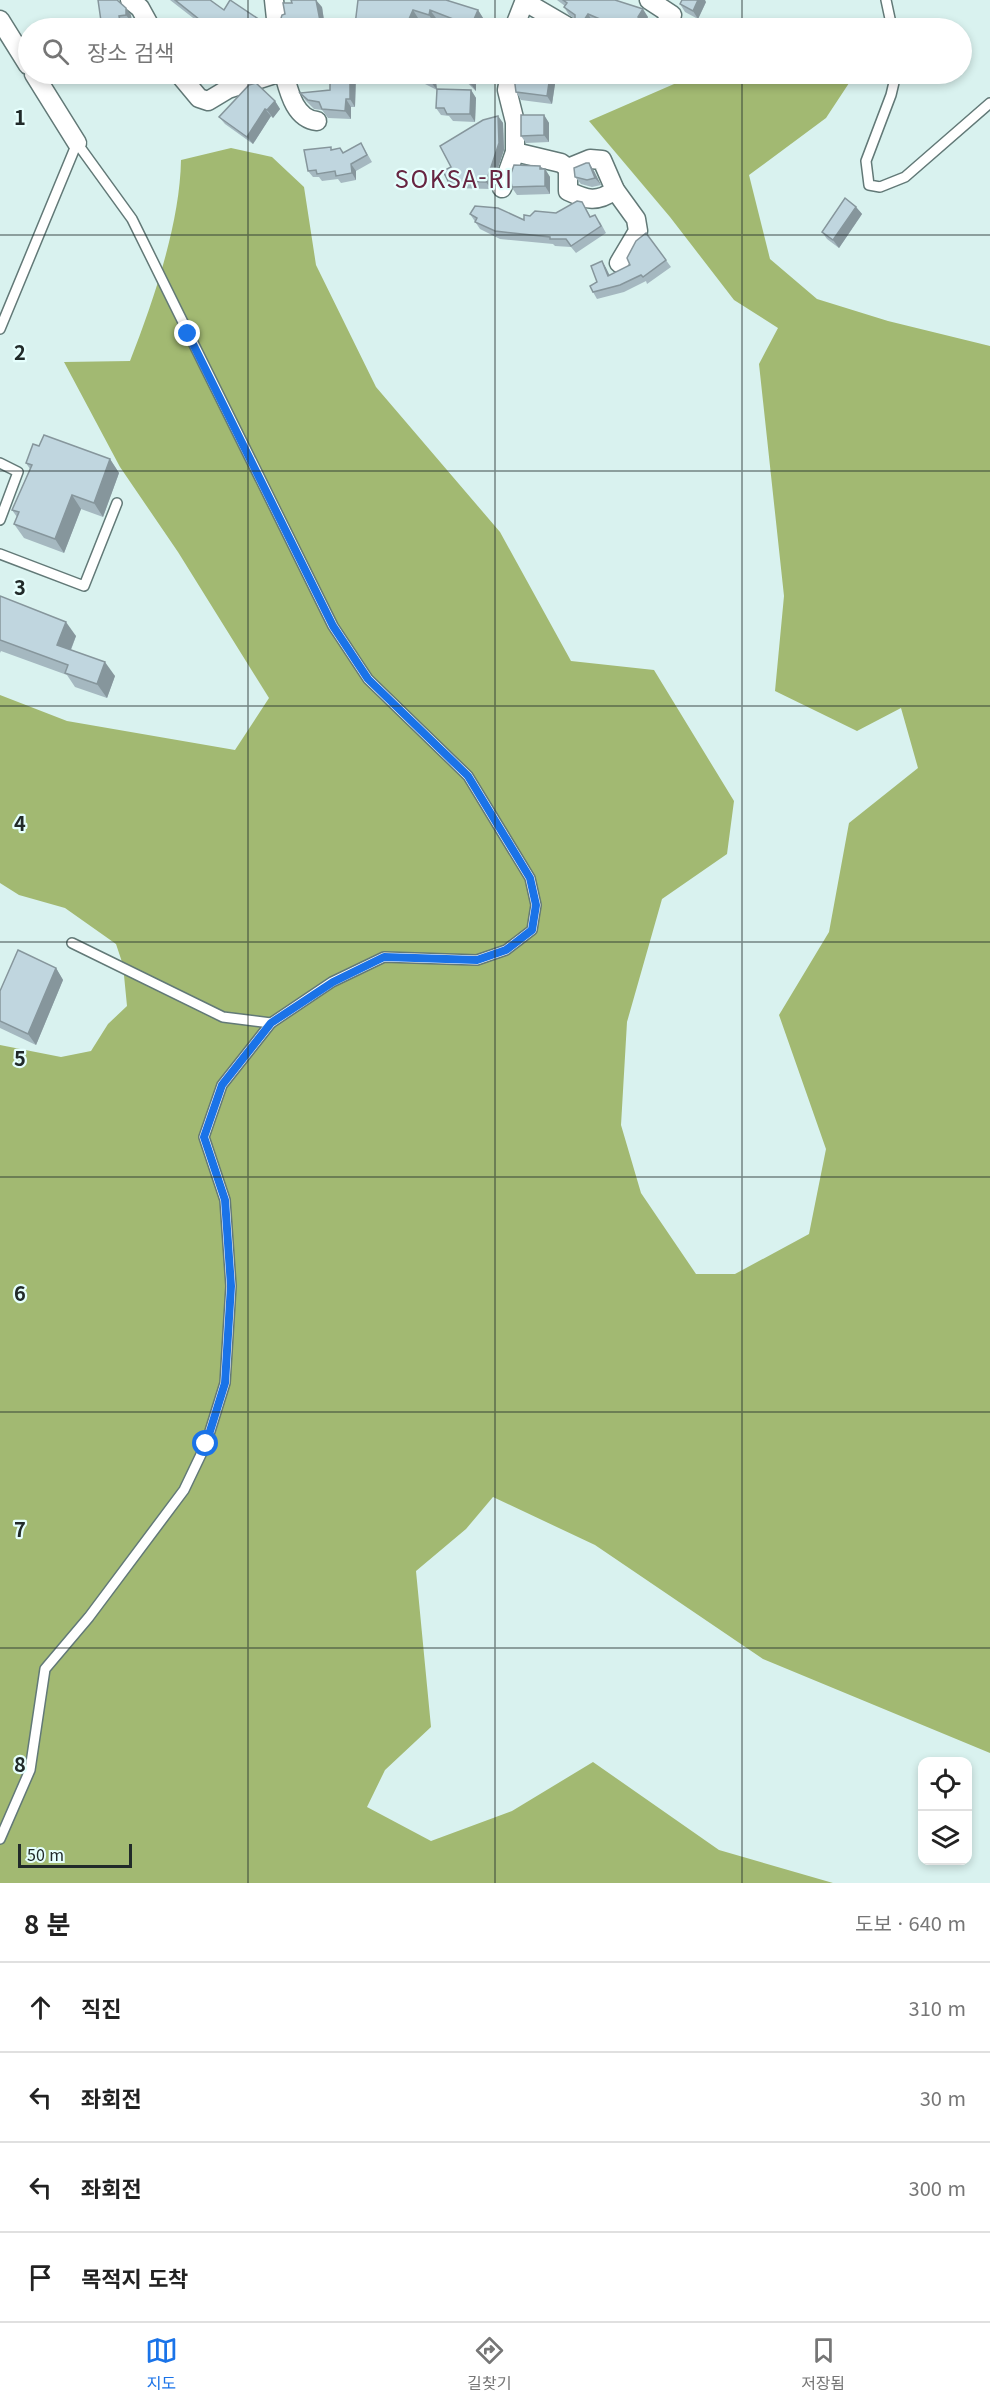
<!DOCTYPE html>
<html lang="ko">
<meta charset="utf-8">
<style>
:root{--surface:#fff;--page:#f2f2f2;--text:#222;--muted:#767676;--line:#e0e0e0;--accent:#1a73e8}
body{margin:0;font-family:Georgia,"Noto Sans KR",serif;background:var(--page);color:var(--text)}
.controls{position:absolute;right:18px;bottom:18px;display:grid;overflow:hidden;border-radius:12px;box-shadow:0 3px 9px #0003}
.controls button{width:54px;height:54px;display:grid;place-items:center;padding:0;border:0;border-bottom:2px solid var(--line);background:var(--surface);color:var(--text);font:30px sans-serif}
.scale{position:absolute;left:18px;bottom:15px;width:114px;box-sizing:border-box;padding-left:6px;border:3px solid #212a29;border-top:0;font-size:16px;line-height:21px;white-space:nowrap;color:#212a29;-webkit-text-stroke:4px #e6fffd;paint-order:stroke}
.stop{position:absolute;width:18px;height:18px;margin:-14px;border:4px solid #1a73e8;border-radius:50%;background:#fff}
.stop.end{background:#1a73e8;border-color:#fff;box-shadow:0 2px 6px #0008}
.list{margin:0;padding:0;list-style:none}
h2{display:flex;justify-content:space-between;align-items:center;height:78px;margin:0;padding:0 24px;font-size:26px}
h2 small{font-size:20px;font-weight:400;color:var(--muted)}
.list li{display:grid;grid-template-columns:39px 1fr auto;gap:18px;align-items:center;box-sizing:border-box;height:90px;padding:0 24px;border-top:2px solid var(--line)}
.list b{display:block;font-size:22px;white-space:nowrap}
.list em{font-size:20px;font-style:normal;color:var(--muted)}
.icon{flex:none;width:33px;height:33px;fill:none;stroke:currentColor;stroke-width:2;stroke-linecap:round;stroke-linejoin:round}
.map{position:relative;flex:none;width:990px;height:1883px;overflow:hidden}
.search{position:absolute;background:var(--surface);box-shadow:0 3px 9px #0003;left:18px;right:18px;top:18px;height:66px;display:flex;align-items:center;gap:15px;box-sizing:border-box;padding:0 21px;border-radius:33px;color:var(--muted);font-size:22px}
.sheet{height:438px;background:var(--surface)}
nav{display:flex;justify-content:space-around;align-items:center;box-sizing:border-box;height:84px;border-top:2px solid var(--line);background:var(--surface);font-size:16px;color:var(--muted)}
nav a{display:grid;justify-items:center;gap:3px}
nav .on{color:var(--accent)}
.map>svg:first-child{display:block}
.forest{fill:#a2b972}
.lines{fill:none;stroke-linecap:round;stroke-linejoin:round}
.lane-casing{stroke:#627977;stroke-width:12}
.street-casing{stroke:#627977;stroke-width:21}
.lane{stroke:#fff;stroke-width:9}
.street{stroke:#fff;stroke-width:18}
.wall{fill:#a5b8c0}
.shaded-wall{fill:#86969c}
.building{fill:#c0d6df;stroke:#86969c;stroke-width:1.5}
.route{stroke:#1a73e8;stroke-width:8}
.grid{fill:none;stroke:#212a29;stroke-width:1.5;stroke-opacity:0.55}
.labels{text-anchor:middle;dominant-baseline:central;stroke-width:4.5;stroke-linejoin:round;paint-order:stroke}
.quarter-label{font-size:24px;letter-spacing:1.5px;fill:#672541;stroke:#e6fffd}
.grid-label{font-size:20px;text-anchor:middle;font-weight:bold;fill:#212a29;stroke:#e6fffd;stroke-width:4.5;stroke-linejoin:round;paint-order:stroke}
</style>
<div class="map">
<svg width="990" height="1883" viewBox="0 0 990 1883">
<rect width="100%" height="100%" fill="#d9f2ef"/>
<path class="forest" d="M 697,74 L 855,74 L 826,118 L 749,175 L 770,259 L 817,299 L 888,321 L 990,346 L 990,1753 L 763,1659 L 595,1545 L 493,1497 L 466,1529 L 416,1571 L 431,1727 L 385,1770 L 367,1807 L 431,1841 L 512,1811 L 593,1762 L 719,1850 L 833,1883 L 0,1883 L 0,1045 L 61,1057 L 91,1051 L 108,1024 L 127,1006 L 123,965 L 116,944 L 65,908 L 19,895 L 0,883 L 0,695 L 67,721 L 235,750 L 269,698 L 178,552 L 120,467 L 64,362 L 130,361 C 153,302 180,224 181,160 L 231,148 L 272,157 L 304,187 L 316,265 L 376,387 L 500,532 L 571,661 L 654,670 L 734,801 L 727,854 L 662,899 L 627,1022 L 621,1125 L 641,1193 L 696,1274 L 735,1274 L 809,1234 L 826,1149 L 779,1015 L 829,932 L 849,823 L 918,768 L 901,708 L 857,731 L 775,691 L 784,596 L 759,364 L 778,328 L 734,300 L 670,217 L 589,121 Z"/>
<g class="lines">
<g class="lane-casing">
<g id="lane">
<polyline points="886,0 892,28"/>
<polyline points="896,74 891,95 866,161 869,185 880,187 905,177 990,103"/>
<polyline points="0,329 77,143 132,219 333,626 368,679 468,776 530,878 536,905 532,930 506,950 477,960 384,957 332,982 271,1023"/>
<polyline points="0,463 18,472 0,520"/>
<polyline points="0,554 84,586 117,503"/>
<polyline points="0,1839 30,1770 45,1669 89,1617 184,1490 206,1444 225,1383 231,1286 225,1200 204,1137 222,1085 271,1023 223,1017 72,943"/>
</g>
</g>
<g class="street-casing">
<g id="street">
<polyline points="130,0 140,8 151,28"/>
<polyline points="274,0 277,28"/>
<polyline points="528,0 534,7 570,28"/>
<polyline points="649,0 672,15 662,28"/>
<polyline points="0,20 28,65"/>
<polyline points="514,28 525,0"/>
<polyline points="34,74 77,143"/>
<polyline points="179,74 199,98 208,101 228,89 275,74"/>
<path d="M 284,74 C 289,92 295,119 317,121"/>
<polyline points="510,74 507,90 515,122 515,152 561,163 568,168 590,159 602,160 615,190 636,219 638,231 619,263"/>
<path d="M 568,168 L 568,191 C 587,200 597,203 615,190"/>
<polyline points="502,188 515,152"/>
</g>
</g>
<use href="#lane" class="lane"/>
<use href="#street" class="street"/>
</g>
<g class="wall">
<polygon points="98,0 131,15 132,23 124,23"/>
<polygon points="170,0 210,0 224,10 266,28 206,28"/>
<polygon points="358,0 478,10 483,18 479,28 462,28 436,18 434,23 418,18 414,28 278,28 322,7 325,26 355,25"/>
<polygon points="557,0 615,0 648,17 646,21 651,28 608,28 593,22 575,26 575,19 569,15 564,7 565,6"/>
<polygon points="706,2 698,19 685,12 680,4"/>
<polygon points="330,74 356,74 355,107 351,107 351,119 328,118 322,110 314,109 306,101 300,93 330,90"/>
<polygon points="405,74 435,74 437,89 471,90 476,98 475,122 453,121 449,116 441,115 436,108 437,90"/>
<polygon points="458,74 499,74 497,84 476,83 476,91"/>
<polygon points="575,74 588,74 587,78"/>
<polygon points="620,74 649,74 650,75 631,81 628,76 623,78"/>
<polygon points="555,84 552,104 521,100 516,92"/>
<polygon points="275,101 280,109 273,118 271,116 253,144 225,124 219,117"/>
<polygon points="544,115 549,123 549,142 526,143 521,136"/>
<polygon points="498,116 503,123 504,150 491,189 453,188 448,181 451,167"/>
<polygon points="361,143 372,162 356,171 356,180 341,183 338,179 322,181 319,177 313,177 308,171 333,149 343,153"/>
<polygon points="589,163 594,171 601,185 592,187 581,184 575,177"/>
<polygon points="540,166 543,169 545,169 550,177 550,194 517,195 508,182"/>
<polygon points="582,202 591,217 600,222 606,233 576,253 571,247 555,246 553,244 500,239 480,229 470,214 524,220 530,216 556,213"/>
<polygon points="856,207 862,214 839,248 827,239 822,232"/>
<polygon points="646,233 671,267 647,284 646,281 624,292 597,299 593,292 597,282 602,261 606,268 610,276 630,265"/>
<polygon points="39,446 110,459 119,473 103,517 81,509 64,553 24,538 14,524 17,517 12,510 30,469 26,463"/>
<polygon points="0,596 76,636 71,650 115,676 107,698 75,687 67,675 1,651 0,653"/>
<polygon points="56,968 63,980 36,1045 0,1028 0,991"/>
</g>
<g class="shaded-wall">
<polygon points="316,0 322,7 325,28 321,26"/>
<polygon points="698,0 705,0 706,2 698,19 693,11"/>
<polygon points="126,8 131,15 132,23 126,15"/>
<polygon points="643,9 648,17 643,25 638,17"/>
<polygon points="413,10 418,18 414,28 405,28"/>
<polygon points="430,10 436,18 434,23 429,15"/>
<polygon points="478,10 483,18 479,28 473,28 471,26"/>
<polygon points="588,14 593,22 589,28 579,28"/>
<polygon points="119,16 124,23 125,28 121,28"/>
<polygon points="646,21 651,28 643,28"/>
<polygon points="350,74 356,74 355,107 350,99"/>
<polygon points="430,74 435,74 437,90 431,82"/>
<polygon points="493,74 499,74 497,84 492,77"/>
<polygon points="583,74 588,74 587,78"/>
<polygon points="471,76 476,83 476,91 471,84"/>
<polygon points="550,76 555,84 552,104 547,96"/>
<polygon points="471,90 476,98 475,122 470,114"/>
<polygon points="346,99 351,107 351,119 345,111"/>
<polygon points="275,101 280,109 273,118 267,110"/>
<polygon points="265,109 271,116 253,144 247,137"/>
<polygon points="544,115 549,123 549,142 544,135"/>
<polygon points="498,116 503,123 504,150 491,189 486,182"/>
<polygon points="589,163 594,171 601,185 595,178"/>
<polygon points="351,164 356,171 356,180 352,173"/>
<polygon points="540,166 545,172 545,169 550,177 550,194 545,186"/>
<polygon points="856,207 862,214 839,248 833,240"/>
<polygon points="602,261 606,268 613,283 608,276"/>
<polygon points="110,459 119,473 103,517 94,503"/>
<polygon points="72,495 81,509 64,553 55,539"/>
<polygon points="66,622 76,636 67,659 57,645"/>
<polygon points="105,662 115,676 107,698 97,684"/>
<polygon points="56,968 63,980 36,1045 28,1034"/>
</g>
<g class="building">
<polygon points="98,0 117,0 126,8 126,15 119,16 121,28 102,28"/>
<polygon points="175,0 210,0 224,10 230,0 260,20 266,28 213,28 204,23"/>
<polygon points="291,0 316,0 321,26 355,25 358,0 446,0 478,10 471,26 430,10 429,15 413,10 405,28 278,28 282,15 285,14 283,3 292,3"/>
<polygon points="563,0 615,0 643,9 638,17 646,21 643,28 610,28 602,20 588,14 579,28 569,28 575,26 575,15 564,7 567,3"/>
<polygon points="682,0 698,0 693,11 680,4"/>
<polygon points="536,23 549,28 533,28"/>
<polygon points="551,26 558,28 549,28"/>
<polygon points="330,74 350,74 350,99 346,99 345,111 322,109 319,102 308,100 300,93 330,90"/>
<polygon points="415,74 430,74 431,82"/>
<polygon points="461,74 493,74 492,77 471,76 471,84"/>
<polygon points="522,74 532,74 550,76 547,96 516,92 514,77 521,78"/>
<polygon points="256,83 275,101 267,110 265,109 247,137 219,117 249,85"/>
<polygon points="437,89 471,90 470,114 447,114 444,108 436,108"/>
<polygon points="521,115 544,115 544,135 521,136"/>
<polygon points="498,116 499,143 486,182 448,181 443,171 451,167 440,146 483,120"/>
<polygon points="361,143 367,155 351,164 352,173 336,176 335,171 317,174 316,170 308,171 304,150 331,147 331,150 340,148 343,153"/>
<polygon points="586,163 589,163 595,178 587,180 575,177 574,168"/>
<polygon points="514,165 540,166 540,169 545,169 545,186 512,187 511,182 508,182"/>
<polygon points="845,198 856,207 833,240 822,232"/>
<polygon points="577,201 582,202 590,217 595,215 601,226 571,246 566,239 550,239 550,237 495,231 475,222 477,218 470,214 475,206 498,208 524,220 524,215 530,216 535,211 556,213"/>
<polygon points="646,233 666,260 643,277 641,275 620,285 593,292 590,286 597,282 591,266 602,261 608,276 630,265 627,258 636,241"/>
<polygon points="44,435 110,459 94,503 72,495 55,539 14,524 19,512 12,510 32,465 26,463 33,444 39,446"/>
<polygon points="0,596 66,622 57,645 105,662 97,684 65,673 68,665 0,640"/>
<polygon points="18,950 56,968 28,1034 0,1021 0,991"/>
</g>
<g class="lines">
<polyline class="route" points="188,334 333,626 368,679 468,776 530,878 536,905 532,930 506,950 477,960 384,957 333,982 271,1023 222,1085 204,1137 225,1200 231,1286 225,1383 206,1444"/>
</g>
<path class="grid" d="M 248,0 L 248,28M 495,0 L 495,28M 742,0 L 742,28M 248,74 L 248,1883M 495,74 L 495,1883M 742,74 L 742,1883M 0,235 L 990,235M 0,471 L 990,471M 0,706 L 990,706M 0,942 L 990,942M 0,1177 L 990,1177M 0,1412 L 990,1412M 0,1648 L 990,1648"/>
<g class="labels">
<g class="quarter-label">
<text x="454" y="177">SOKSA-RI</text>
</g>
</g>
<g class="grid-label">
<text x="20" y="125">1</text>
<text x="20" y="360">2</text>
<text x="20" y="595">3</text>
<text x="20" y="831">4</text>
<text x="20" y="1066">5</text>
<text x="20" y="1301">6</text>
<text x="20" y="1537">7</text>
<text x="20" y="1772">8</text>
</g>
</svg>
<div class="controls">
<button><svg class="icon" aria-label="locate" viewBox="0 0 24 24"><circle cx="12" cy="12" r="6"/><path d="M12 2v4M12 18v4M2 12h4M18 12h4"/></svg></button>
<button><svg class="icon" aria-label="layers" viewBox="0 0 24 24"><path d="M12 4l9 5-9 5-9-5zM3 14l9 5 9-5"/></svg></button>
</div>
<div class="scale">50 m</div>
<div class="stop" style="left:206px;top:1444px"></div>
<div class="stop end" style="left:188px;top:334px"></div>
<div class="search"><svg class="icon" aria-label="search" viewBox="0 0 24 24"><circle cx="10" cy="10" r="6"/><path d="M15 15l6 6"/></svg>장소 검색</div>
</div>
<section class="sheet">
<h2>8 분<small>도보 · 640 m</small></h2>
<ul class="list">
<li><svg class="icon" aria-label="ahead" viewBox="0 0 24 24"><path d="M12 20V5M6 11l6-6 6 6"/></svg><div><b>직진</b></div><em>310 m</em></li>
<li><svg class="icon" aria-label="left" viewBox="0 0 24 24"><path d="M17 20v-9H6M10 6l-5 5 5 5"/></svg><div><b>좌회전</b></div><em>30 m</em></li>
<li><svg class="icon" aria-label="left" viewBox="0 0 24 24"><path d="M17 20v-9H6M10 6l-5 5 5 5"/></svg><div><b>좌회전</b></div><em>300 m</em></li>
<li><svg class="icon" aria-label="arrive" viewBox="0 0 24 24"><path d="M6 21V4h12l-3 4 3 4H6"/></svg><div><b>목적지 도착</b></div></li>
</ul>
</section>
<nav>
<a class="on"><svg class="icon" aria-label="map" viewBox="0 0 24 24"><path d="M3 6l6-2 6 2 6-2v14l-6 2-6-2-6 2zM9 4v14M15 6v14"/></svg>지도</a>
<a><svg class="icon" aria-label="directions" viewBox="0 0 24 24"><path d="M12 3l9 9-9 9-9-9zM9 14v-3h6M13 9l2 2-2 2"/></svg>길찾기</a>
<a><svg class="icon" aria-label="saved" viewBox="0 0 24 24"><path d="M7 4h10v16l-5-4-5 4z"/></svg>저장됨</a>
</nav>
